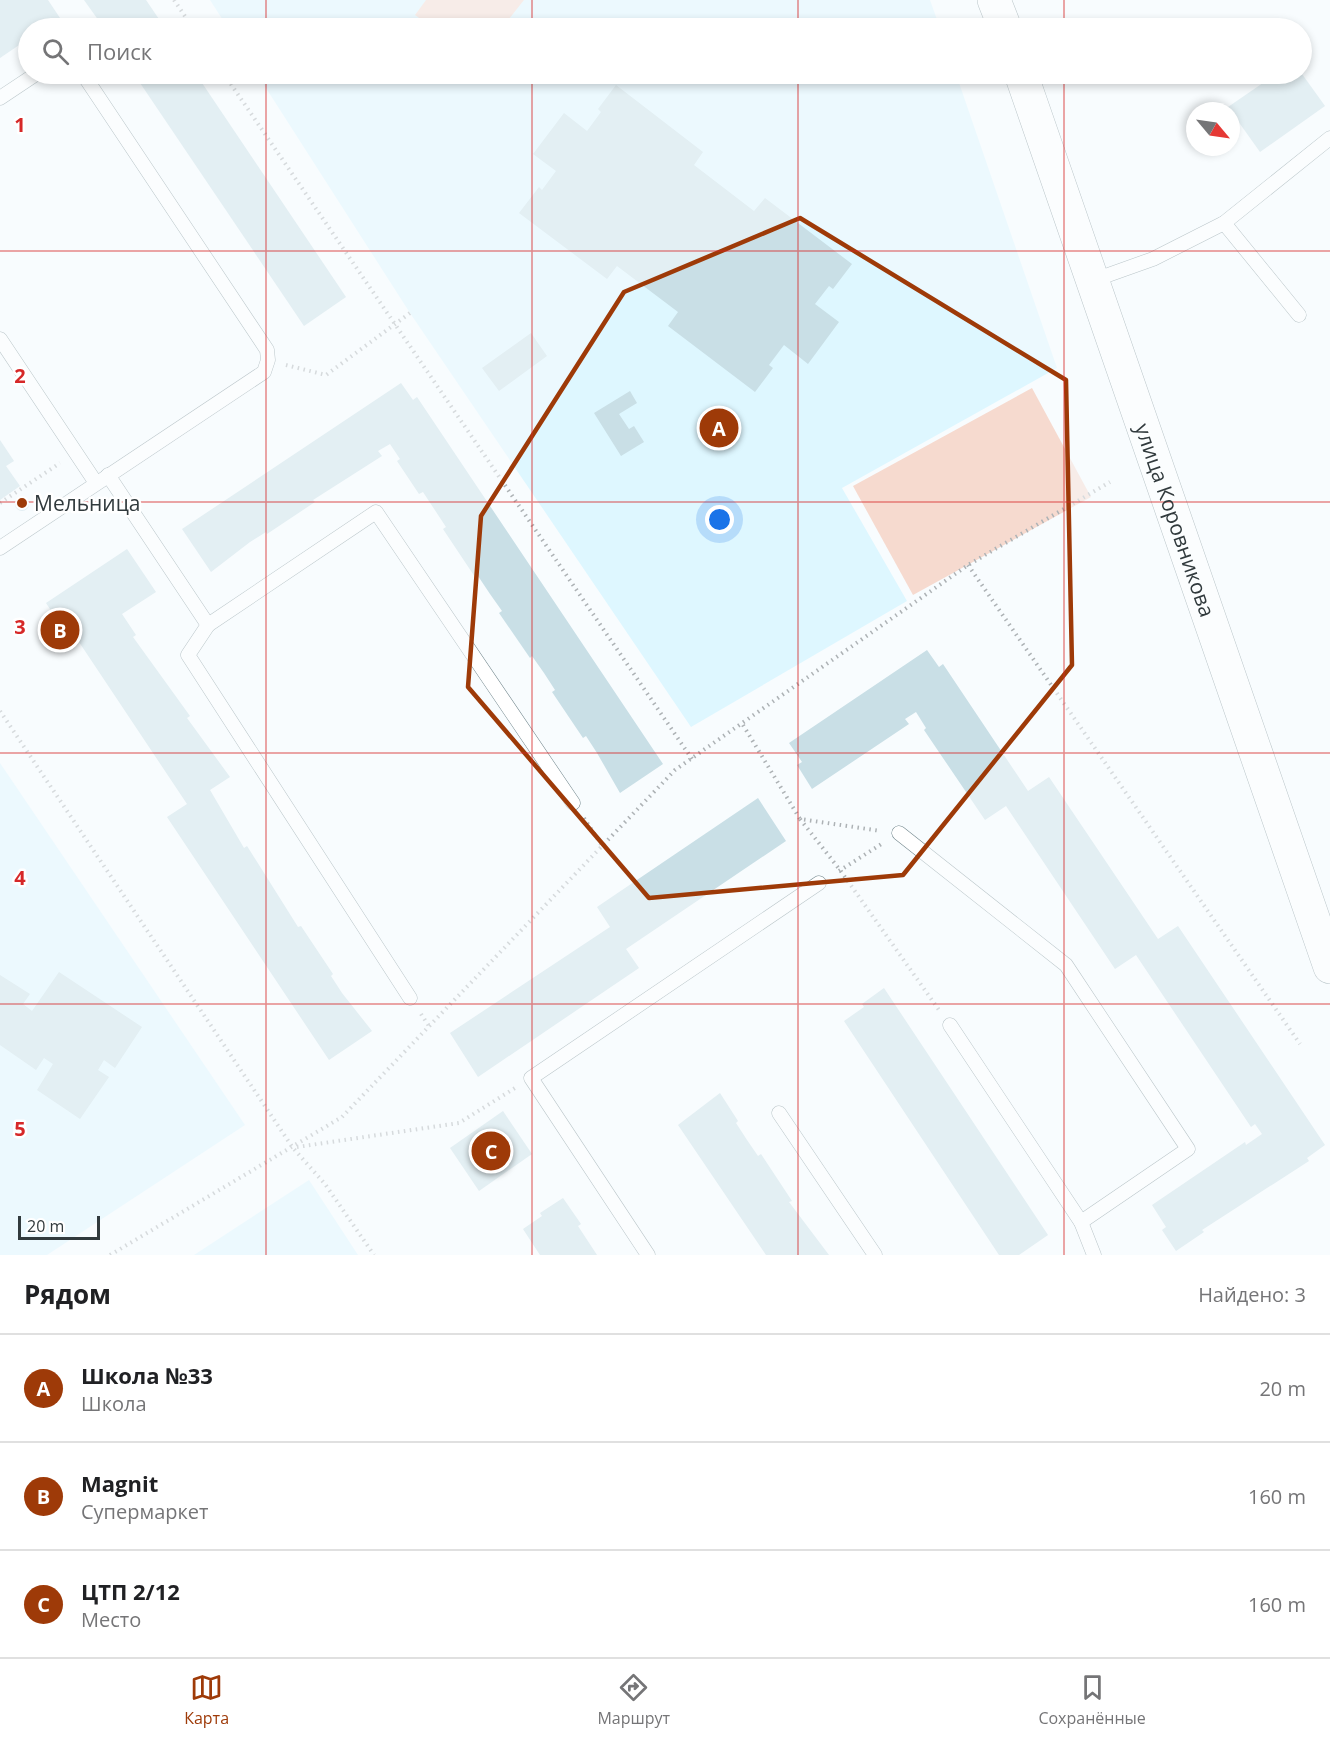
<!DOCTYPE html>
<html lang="ru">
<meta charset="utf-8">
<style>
:root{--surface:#fff;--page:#f2f2f2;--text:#202124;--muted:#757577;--line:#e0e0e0;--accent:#9e3a08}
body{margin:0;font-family:"Open Sans",sans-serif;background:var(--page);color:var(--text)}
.compass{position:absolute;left:1186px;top:102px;width:54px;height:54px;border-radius:50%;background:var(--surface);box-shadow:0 3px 9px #0003;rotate:119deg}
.scale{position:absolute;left:18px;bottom:15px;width:82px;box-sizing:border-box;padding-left:6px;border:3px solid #313a3d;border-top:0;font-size:16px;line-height:21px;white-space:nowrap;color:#313a3d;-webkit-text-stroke:4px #fff;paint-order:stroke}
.you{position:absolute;left:720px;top:520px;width:21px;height:21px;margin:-15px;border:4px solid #fff;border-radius:50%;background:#1a73e8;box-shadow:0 0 0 9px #1a73e833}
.badge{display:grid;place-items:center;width:39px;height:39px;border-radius:50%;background:var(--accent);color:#fff;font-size:20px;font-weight:700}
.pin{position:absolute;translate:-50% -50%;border:3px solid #fff;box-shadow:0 2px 6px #0006}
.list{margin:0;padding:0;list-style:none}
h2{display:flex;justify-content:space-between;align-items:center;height:78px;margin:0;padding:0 24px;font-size:26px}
h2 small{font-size:20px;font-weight:400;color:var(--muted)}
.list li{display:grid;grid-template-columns:39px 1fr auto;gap:18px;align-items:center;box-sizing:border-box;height:108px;padding:0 24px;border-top:2px solid var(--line)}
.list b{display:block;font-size:22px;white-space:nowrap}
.list p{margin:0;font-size:20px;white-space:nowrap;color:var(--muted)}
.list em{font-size:20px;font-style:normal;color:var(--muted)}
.icon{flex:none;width:33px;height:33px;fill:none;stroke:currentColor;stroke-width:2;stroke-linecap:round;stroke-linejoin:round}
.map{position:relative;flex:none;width:1330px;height:1255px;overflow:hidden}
.search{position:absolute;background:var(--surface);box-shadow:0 3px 9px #0003;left:18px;right:18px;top:18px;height:66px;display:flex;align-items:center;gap:15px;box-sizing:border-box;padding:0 21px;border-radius:33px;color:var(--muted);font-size:22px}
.sheet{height:402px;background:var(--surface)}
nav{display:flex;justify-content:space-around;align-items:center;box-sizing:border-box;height:84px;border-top:2px solid var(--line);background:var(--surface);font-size:16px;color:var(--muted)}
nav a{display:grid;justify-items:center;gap:3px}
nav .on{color:var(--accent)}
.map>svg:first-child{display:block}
.built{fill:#def7ff}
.green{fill:#f6dacf}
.building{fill:#c9dfe6}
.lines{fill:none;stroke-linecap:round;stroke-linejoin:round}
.lane-casing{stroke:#70858b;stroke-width:15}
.secondary-casing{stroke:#70858b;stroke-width:34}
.path{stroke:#adb2b5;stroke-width:4;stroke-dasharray:1.5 4.5;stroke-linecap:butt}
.lane{stroke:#fff;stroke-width:14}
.secondary{stroke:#fff;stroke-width:33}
.marked{fill:none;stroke:#9e3a08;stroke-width:4.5;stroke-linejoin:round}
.grid{fill:none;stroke:#d62828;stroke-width:1.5;stroke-opacity:0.55}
.poi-dot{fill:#9e3a08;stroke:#fff;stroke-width:2}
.labels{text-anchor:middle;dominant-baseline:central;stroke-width:5;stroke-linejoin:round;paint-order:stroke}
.poi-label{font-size:21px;fill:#313a3d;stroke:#fff;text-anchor:start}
.street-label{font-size:21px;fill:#313a3d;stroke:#fff}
.grid-label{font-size:20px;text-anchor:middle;font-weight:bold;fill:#d62828;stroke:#fff;stroke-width:5;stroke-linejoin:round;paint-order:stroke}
</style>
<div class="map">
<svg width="1330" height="1255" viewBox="0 0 1330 1255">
<rect width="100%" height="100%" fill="#f8fcfe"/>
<g class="built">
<polygon points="210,0 930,0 940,28 228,28"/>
<polygon points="257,74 956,74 1057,368 842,488 907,601 691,727 410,313"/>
<polygon points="0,763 245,1125 47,1255 0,1255"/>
<polygon points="309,1180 358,1255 194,1255"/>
</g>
<g class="green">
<polygon points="426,0 524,0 502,28 433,28 415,15"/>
<polygon points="1032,388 1091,497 913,595 853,486"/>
</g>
<g class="building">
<polygon points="0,0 48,0 60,18 44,28 28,28 28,39 0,58"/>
<polygon points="84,0 146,0 165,28 104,28"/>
<polygon points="134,74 196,74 346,297 304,326"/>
<polygon points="1276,74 1302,74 1325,106 1260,152 1228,107"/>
<polygon points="616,85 703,152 694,165 754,211 765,198 852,264 833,289 829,286 815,304 839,322 808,364 784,345 769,365 773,368 755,392 668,326 678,312 617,266 607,279 519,213 539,187 542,190 556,171 533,154 564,113 587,131 601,112 598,109"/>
<polygon points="531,333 547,356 499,391 482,368"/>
<polygon points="401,383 413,400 417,397 663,764 620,793 597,753 586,736 583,738 552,692 555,690 544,673 532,656 530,658 499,613 502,611 490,594 478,576 475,577 443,529 446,527 423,492 419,494 397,461 400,459 390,444 378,451 382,456 313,500 315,502 267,534 266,532 250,542 211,572 182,529"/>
<polygon points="630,391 637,403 619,414 629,429 634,426 644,442 621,456 594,413"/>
<polygon points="0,440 14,461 6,466 20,486 0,500"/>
<circle cx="22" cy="504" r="7"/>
<polygon points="127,549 156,592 122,614 136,635 133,637 190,716 187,718 230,777 210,790 244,848 247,846 298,927 301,926 333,974 331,976 342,993 372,1031 329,1060 167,817 187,804 79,642 74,645 46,603"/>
<polygon points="927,650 939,667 943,664 1028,791 1049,777 1158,939 1178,926 1325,1145 1307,1158 1309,1161 1202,1230 1204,1232 1176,1251 1162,1230 1166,1227 1152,1205 1245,1142 1246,1145 1262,1134 1255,1124 1251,1127 1136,955 1115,969 1006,806 985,820 924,730 926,728 916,712 905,719 909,724 812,789 797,765 802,762 789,743"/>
<polygon points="758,798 786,841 626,949 639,968 478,1077 450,1033 610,927 597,907"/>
<polygon points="59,972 142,1027 115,1068 104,1060 98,1070 109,1077 80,1119 37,1090 53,1064 44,1058 36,1070 0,1045 0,975 30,994 23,1004 32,1011"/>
<polygon points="884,988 1048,1235 1019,1255 999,1255 844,1021 864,1007 862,1004"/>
<polygon points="720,1093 738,1121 736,1123 747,1140 758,1156 761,1154 792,1201 789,1202 829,1255 766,1255 678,1125"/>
<polygon points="503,1111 532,1154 479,1191 450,1148"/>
<polygon points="563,1198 581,1224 578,1226 597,1255 540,1255 523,1229 542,1216 540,1213"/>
</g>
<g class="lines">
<g class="lane-casing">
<g id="lane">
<polyline points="0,98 36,74"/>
<polyline points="1224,223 1299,315"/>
<polyline points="1094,280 1153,259 1224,223 1330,138"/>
<polyline points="0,339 96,483"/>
<polyline points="108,475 208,625 376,512 573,803"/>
<polyline points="0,548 264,372 268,360 267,350 83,74"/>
<polyline points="208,625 188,655 410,998"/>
<polyline points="899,833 1066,965 1188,1149 1081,1222"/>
<polyline points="950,1025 1081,1222 1094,1255"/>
<polyline points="779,1113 875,1255"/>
<polyline points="648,1255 531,1078 819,883"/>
</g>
</g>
<g class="secondary-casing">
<g id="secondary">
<polyline points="994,0 1005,28"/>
<path id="s1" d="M 1021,74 L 1330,967"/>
</g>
</g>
<g class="path">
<polyline points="174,0 193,28"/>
<polyline points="224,74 692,759"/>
<polyline points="286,365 326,375 410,313"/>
<polyline points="0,503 60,463"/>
<polyline points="968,565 1300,1044"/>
<polyline points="0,711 293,1148 325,1184 374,1255"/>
<polyline points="743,725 800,819 881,831"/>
<polyline points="584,818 602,846"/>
<polyline points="800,819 840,870 939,1010"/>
<polyline points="839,871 883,843"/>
<polyline points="421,1014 429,1026"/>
<polyline points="297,1147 459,1123 515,1088"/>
<polyline points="110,1255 342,1117 675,770 968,565 1110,482"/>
</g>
<use href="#lane" class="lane"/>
<use href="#secondary" class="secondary"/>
</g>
<path d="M0 0H1330V1255H0ZM 800,218 L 1066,380 L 1072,665 L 903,875 L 649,898 L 468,687 L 481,516 L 624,292 Z" fill="#f8fcfe" fill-opacity=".55" fill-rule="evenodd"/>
<path class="marked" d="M 800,218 L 1066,380 L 1072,665 L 903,875 L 649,898 L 468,687 L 481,516 L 624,292 Z"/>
<path class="grid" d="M 266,0 L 266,28M 532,0 L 532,28M 798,0 L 798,28M 1064,0 L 1064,28M 266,74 L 266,1255M 532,74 L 532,1255M 798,74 L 798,1255M 1064,74 L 1064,1255M 0,251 L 1330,251M 0,502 L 1330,502M 0,753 L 1330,753M 0,1004 L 1330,1004"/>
<circle class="poi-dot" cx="22" cy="503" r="6"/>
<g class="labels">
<g class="poi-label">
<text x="34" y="503">Мельница</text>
</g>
<g class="street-label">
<text stroke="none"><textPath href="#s1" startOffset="472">улица Коровникова</textPath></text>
</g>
</g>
<g class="grid-label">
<text x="20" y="132">1</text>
<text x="20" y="383">2</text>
<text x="20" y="634">3</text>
<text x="20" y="885">4</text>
<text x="20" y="1136">5</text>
</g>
</svg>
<svg class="compass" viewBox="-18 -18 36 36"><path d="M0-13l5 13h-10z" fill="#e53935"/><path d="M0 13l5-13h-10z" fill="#757577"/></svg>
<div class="scale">20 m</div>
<div class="you"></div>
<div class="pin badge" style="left:719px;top:428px">A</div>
<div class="pin badge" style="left:60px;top:630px">B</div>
<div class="pin badge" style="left:491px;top:1151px">C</div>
<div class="search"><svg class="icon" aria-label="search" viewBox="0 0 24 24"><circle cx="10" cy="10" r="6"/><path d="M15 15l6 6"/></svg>Поиск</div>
</div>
<section class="sheet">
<h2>Рядом<small>Найдено: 3</small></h2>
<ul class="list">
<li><span class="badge">A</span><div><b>Школа №33</b><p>Школа</p></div><em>20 m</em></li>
<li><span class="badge">B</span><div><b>Magnit</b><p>Супермаркет</p></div><em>160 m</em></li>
<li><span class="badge">C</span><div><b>ЦТП 2/12</b><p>Место</p></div><em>160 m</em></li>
</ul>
</section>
<nav>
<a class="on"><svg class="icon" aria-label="map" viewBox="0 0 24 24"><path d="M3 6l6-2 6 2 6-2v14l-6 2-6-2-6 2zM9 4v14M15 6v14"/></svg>Карта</a>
<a><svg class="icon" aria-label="directions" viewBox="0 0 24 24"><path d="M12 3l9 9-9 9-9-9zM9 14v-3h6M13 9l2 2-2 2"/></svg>Маршрут</a>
<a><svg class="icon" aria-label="saved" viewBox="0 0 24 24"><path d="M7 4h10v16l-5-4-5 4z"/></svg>Сохранённые</a>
</nav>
